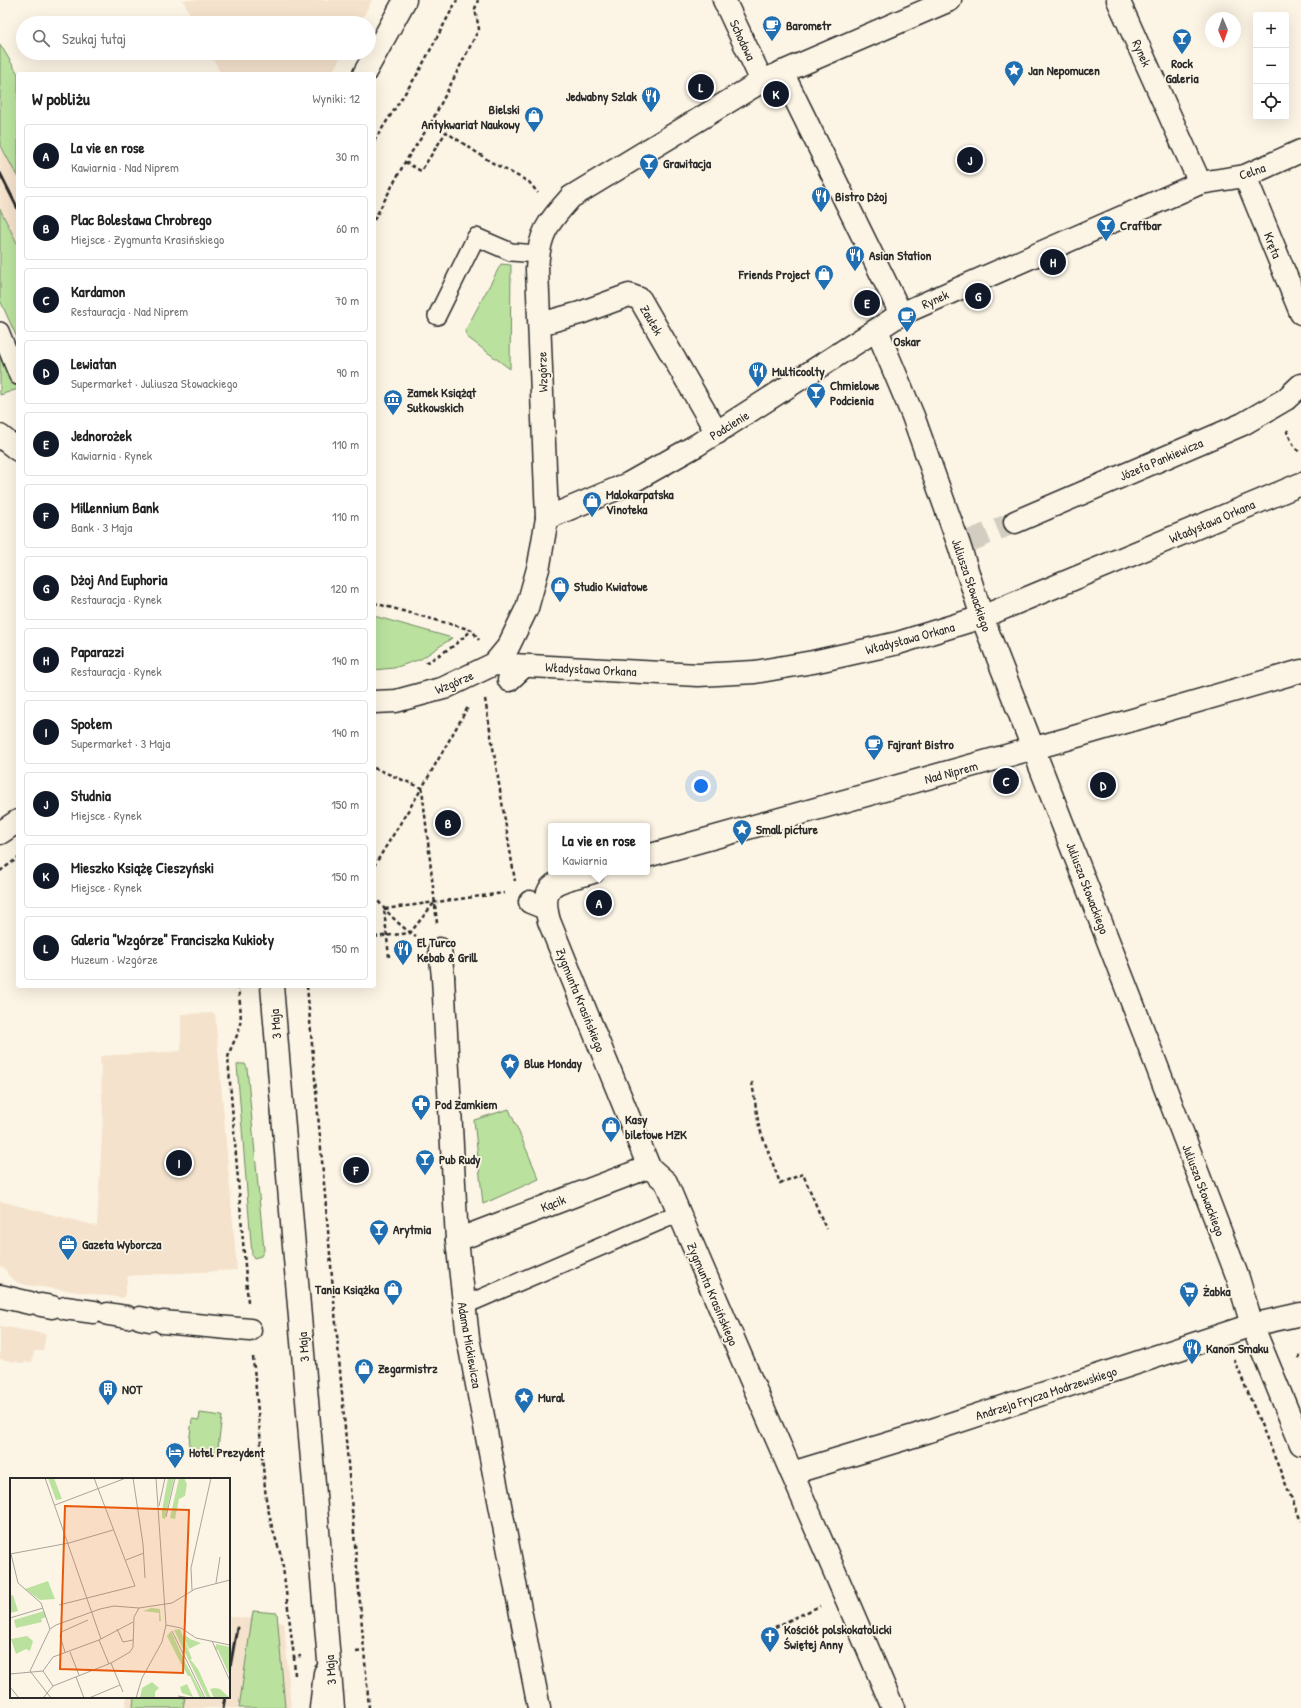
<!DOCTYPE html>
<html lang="pl">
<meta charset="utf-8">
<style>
:root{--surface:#fff;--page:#f2f2f2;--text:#222;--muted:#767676;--line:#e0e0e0;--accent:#111827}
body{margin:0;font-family:"Patrick Hand",sans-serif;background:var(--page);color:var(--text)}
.controls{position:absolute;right:12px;top:12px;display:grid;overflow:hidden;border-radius:4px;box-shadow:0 4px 16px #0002}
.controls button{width:36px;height:36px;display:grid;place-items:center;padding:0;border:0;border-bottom:1px solid var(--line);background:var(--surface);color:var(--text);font:20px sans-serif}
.compass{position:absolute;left:1205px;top:12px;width:36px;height:36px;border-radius:50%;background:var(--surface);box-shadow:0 4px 16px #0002;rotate:178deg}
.you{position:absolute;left:701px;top:786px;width:14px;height:14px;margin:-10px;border:3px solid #fff;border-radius:50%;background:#1a73e8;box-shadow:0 0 0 6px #1a73e833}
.badge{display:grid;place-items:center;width:26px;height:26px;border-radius:50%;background:var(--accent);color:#fff;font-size:13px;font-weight:700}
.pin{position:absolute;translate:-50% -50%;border:2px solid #fff;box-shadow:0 1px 4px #0006}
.popup{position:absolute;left:548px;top:823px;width:102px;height:52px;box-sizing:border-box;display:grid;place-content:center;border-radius:4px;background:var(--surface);filter:drop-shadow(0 1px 3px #0005);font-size:13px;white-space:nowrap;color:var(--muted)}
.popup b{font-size:15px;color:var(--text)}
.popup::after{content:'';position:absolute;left:50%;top:100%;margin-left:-8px;border:8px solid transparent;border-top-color:var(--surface)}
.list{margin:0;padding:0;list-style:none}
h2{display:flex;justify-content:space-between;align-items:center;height:52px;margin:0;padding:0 16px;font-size:17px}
h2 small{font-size:13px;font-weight:400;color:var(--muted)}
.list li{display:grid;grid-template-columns:26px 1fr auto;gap:12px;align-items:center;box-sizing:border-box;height:64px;margin:0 8px 8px;padding:0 8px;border:1px solid var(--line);border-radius:4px}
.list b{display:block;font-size:15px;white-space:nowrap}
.list p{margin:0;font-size:13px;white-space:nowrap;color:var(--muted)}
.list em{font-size:13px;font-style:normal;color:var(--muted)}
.icon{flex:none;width:22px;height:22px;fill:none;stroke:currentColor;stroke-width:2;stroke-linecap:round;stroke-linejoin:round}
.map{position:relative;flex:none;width:1301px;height:1708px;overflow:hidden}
.search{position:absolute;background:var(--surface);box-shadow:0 4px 16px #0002;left:16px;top:16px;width:360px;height:44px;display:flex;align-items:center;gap:10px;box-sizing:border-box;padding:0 14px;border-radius:22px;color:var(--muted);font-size:15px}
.panel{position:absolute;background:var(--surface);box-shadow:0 4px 16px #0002;left:16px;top:72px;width:360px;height:916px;border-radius:4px}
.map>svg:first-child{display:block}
.built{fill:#f4e2cc}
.green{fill:#bae29e;stroke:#728664}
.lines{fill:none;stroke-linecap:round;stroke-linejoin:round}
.minor-tunnel{stroke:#d2cdc0;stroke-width:22;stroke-dasharray:22 11;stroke-linecap:butt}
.service-casing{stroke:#2b2b2b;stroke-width:20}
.pedestrian-casing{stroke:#2b2b2b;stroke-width:25}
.minor-casing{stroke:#2b2b2b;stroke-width:25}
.tertiary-casing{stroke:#2b2b2b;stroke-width:25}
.secondary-casing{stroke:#2b2b2b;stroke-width:25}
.path{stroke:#2b2b2b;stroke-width:2.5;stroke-dasharray:4 3;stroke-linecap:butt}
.service{stroke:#fcf5e5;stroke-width:17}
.pedestrian{stroke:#fcf5e5;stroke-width:22}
.minor{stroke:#fcf5e5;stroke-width:22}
.tertiary{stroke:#fcf5e5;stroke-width:22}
.secondary{stroke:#fcf5e5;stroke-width:22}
.rail{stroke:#2b2b2b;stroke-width:3}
.labels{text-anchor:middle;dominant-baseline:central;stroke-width:3.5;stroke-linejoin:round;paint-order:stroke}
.poi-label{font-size:13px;font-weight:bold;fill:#2b2b2b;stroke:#fcf5e5;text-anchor:start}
.street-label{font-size:13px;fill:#2b2b2b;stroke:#fcf5e5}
.inset-road{fill:none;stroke:#a8a49b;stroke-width:1}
.view{fill:#e8590c;fill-opacity:0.15;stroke:#e8590c;stroke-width:2}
.inset-edge{fill:none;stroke:#2b2b2b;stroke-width:2}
</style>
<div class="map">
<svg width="1301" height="1708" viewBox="0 0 1301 1708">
<rect width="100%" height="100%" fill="#fcf5e5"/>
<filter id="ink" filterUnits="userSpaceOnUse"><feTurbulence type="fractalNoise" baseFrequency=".025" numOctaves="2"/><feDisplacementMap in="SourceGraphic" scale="8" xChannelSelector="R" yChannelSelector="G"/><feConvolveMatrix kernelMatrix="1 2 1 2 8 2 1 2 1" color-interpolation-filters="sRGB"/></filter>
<g filter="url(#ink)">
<g class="built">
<polygon points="183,0 372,0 360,23 194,23"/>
<polygon points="210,53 343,53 331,74 221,74"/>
<polygon points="0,144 18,178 18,245 0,209"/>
<polygon points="215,1013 237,1270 128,1276 124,1298 26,1285 18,1283 8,1275 5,1268 0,1267 0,1201 97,1226 103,1115 100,1056 181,1051 181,1014"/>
<polygon points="0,1326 46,1334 43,1351 34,1351 32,1362 22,1363 0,1359"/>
<polygon points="229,1616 284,1623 291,1708 125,1708 127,1697 229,1697"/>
</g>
<g class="green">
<polygon points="0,44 18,74 18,178 0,144"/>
<polygon points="0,209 18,245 18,340 0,300"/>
<polygon points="501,264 511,265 510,369 467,337 465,331"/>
<polygon points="0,341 18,387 18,389 0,395"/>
<polygon points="374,617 374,616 452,638 421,659 394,668 374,670"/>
<polygon points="240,1064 245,1064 247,1068 264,1250 261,1256 254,1258 252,1255 237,1065"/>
<polygon points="509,1109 539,1179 483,1204 474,1120"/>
<polygon points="200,1413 222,1416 217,1455 188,1452 192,1419 199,1420"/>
<polygon points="253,1611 277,1613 285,1708 239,1708"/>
<polygon points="134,1697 185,1697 183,1708 133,1708"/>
</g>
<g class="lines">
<polyline class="minor-tunnel" points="967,542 1015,522"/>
<g class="service-casing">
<g id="service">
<polyline points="437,316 476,237 511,252 538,254"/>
<polyline points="0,331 18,376"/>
<polyline points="463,1306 679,1213"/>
</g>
</g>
<g class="pedestrian-casing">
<g id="pedestrian">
<polyline points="509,680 524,666"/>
<polyline points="530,902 545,908"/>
<polyline points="440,949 443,977"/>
<polyline points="0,1296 30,1303"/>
<polyline points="41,1305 52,1307"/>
<polyline points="65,1308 94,1312"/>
<polyline points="108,1314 127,1317"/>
<polyline points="140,1318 150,1320"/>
<polyline points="163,1322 250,1330"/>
</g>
</g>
<g class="minor-casing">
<g id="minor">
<polyline points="724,0 762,81"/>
<polyline points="1118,0 1200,183"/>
<polyline points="782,72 901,314"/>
<polyline points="1245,176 1301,313"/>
<polyline points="540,324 580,313 629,295 640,299 717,433"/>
<polyline points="877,330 913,416 959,545 982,617 1151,1051 1238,1278 1252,1325 1301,1444"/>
<polyline points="0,436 18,450"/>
<polyline points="547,518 628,484 697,445 901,314 1200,183 1245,176 1301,151"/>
<polyline points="1015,522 1243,424 1286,399 1301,385"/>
<polyline points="494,664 698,675 755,672 813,662 898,643 982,617 1301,484"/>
<path d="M 374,702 L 396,701 L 444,688 L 494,664 L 508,647 L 527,608 L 539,565 L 547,518 L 537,269 C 539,232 548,223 571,197 L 762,81 L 950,0"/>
<polyline points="647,856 1067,739 1301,671"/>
<path d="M 593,872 C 560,882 538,879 549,921 L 649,1167 L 666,1182 C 740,1358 819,1532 893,1708"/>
<polyline points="443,977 457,1240 468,1338 539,1708"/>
<polyline points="457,1240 649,1167"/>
<polyline points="792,1473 917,1435 1252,1325 1301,1314"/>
</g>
</g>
<g class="tertiary-casing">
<g id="tertiary">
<polyline points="0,833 18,821"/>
<polyline points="321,1708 325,1673"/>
</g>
</g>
<g class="secondary-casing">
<g id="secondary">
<polyline points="364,74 405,0"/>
<polyline points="272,986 333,1708"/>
</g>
</g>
<g class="path">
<polyline points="374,141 418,73 457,0"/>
<polyline points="405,162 421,171 446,132 491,162 529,182 538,193"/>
<polyline points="374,220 405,162 431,123 479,29 475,9 478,0"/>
<polyline points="1288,430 1287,432 1295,448 1301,453"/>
<polyline points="374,603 472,630 479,640"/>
<polyline points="426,663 452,647 472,630"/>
<polyline points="485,699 515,881"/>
<polyline points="374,768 422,788 374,866"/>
<polyline points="0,871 18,858"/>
<path d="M 374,896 C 386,911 400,927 416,936"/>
<polyline points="437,923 422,788 468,707"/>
<polyline points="374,937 410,933 434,903"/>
<polyline points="389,957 384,909 504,893"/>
<path d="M 238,986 C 239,998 242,1012 240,1024 C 239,1036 230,1046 228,1058 L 248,1302"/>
<polyline points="307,986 369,1708"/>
<polyline points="752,1082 759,1127 780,1183 803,1174 826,1229"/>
<polyline points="253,1357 266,1499 272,1527 282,1559 294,1657 301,1656"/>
<polyline points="1298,1357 1301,1357"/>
<polyline points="1234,1359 1301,1521"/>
<polyline points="775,1627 820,1606"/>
<polyline points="356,1652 365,1651"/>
<polyline points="294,1657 295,1676"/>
</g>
<use href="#service" class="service"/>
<use href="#pedestrian" class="pedestrian"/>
<use href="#minor" class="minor"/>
<use href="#tertiary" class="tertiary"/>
<use href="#secondary" class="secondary"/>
<g class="rail">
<polyline points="0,173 18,209"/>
<polyline points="229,1673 237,1628"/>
<polyline points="223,1708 225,1697"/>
</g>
</g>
</g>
<defs>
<g id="cafe-pin" transform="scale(1)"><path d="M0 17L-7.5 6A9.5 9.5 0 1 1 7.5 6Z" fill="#1f6fb2" stroke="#fcf5e5"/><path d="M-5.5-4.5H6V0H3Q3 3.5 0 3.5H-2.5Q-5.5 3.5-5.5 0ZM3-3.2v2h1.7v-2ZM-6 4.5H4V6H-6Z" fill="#fff"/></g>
<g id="bar-pin" transform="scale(1)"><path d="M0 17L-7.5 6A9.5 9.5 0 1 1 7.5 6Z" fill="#1f6fb2" stroke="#fcf5e5"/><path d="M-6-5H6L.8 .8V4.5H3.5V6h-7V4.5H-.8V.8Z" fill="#fff"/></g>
<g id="sight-pin" transform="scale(1)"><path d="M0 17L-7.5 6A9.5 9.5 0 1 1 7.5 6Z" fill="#1f6fb2" stroke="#fcf5e5"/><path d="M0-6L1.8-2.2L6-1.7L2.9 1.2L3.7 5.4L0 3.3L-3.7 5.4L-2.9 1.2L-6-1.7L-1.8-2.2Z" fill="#fff"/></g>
<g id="restaurant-pin" transform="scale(1)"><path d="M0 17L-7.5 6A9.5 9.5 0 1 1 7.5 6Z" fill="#1f6fb2" stroke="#fcf5e5"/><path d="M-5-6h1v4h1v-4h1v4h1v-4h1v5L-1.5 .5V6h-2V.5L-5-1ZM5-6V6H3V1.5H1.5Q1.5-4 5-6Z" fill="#fff"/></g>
<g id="shop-pin" transform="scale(1)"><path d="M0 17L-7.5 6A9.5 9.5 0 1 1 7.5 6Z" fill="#1f6fb2" stroke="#fcf5e5"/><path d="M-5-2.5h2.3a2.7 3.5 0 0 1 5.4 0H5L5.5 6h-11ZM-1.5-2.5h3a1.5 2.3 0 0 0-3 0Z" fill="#fff"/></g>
<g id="museum-pin" transform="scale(1)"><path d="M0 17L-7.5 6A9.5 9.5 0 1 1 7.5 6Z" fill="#1f6fb2" stroke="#fcf5e5"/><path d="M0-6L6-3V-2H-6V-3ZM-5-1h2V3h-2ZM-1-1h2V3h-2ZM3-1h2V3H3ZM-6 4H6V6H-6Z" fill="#fff"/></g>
<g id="pharmacy-pin" transform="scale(1)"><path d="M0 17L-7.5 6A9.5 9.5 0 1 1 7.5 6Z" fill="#1f6fb2" stroke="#fcf5e5"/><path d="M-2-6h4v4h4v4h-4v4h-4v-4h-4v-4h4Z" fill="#fff"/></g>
<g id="office-pin" transform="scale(1)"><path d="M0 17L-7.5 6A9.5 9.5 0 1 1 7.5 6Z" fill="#1f6fb2" stroke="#fcf5e5"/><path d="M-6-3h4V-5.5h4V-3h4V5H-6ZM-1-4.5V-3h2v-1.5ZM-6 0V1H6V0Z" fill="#fff"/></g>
<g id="supermarket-pin" transform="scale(1)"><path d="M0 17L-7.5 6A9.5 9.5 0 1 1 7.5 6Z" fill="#1f6fb2" stroke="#fcf5e5"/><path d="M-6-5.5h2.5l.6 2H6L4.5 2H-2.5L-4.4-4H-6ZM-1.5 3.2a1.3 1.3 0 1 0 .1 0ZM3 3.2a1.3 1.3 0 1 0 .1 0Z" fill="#fff"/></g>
<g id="building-pin" transform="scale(1)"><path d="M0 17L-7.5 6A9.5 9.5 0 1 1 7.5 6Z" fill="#1f6fb2" stroke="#fcf5e5"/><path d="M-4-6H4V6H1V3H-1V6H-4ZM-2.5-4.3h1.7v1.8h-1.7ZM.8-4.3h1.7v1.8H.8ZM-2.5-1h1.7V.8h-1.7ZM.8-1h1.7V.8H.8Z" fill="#fff"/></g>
<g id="hotel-pin" transform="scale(1)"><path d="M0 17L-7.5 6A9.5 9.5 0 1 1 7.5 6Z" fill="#1f6fb2" stroke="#fcf5e5"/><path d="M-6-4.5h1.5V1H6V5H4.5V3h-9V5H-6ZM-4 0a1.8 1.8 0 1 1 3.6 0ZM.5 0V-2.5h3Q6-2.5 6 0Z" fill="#fff"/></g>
<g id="church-pin" transform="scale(1)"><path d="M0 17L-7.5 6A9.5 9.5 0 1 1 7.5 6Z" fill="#1f6fb2" stroke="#fcf5e5"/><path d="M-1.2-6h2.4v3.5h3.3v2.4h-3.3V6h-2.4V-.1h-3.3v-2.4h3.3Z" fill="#fff"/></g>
</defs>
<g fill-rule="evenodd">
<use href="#cafe-pin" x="772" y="25"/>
<use href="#bar-pin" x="1182" y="38"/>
<use href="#sight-pin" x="1014" y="70"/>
<use href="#restaurant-pin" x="651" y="96"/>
<use href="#shop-pin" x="534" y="116"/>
<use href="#bar-pin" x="649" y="163"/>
<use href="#restaurant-pin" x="821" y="196"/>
<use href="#bar-pin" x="1106" y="225"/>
<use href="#restaurant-pin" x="855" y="255"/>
<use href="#shop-pin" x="824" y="274"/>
<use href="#cafe-pin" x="907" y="316"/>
<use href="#restaurant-pin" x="758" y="371"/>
<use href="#bar-pin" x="816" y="392"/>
<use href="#museum-pin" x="393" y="399"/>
<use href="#shop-pin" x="592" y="501"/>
<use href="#shop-pin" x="560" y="586"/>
<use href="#cafe-pin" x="874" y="744"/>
<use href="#sight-pin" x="742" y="829"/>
<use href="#restaurant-pin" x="403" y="949"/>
<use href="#sight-pin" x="510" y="1063"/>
<use href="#pharmacy-pin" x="421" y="1104"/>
<use href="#shop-pin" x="611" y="1126"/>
<use href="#bar-pin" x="425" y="1159"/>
<use href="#bar-pin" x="379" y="1229"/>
<use href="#office-pin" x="68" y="1244"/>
<use href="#shop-pin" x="393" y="1289"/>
<use href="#supermarket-pin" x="1189" y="1291"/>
<use href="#restaurant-pin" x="1192" y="1348"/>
<use href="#shop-pin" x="364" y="1368"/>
<use href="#building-pin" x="108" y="1389"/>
<use href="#sight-pin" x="524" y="1397"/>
<use href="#hotel-pin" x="175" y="1452"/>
<use href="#church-pin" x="770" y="1636"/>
</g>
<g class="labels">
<g class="poi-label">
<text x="786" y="25">Barometr</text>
<text x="1182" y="63" text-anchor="middle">Rock<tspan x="1182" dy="15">Galeria</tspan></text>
<text x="1028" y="70">Jan Nepomucen</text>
<text x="637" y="96" text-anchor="end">Jedwabny Szlak</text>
<text x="520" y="109" text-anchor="end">Bielski<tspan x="520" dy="15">Antykwariat Naukowy</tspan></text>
<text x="663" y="163">Grawitacja</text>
<text x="835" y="196">Bistro Dżoj</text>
<text x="1120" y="225">Craftbar</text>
<text x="869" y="255">Asian Station</text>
<text x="810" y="274" text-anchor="end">Friends Project</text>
<text x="907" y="341" text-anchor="middle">Oskar</text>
<text x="772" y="371">Multicoolty</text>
<text x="830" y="385">Chmielowe<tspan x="830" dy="15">Podcienia</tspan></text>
<text x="407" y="392">Zamek Książąt<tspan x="407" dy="15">Sułkowskich</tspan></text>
<text x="606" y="494">Malokarpatska<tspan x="606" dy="15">Vinoteka</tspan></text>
<text x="574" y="586">Studio Kwiatowe</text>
<text x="888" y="744">Fajrant Bistro</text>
<text x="756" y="829">Small picture</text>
<text x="417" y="942">El Turco<tspan x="417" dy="15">Kebab &amp; Grill</tspan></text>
<text x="524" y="1063">Blue Monday</text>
<text x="435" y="1104">Pod Zamkiem</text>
<text x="625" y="1119">Kasy<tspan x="625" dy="15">biletowe MZK</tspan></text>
<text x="439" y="1159">Pub Rudy</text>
<text x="393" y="1229">Arytmia</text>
<text x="82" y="1244">Gazeta Wyborcza</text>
<text x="379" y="1289" text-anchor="end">Tania Książka</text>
<text x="1203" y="1291">Żabka</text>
<text x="1206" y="1348">Kanon Smaku</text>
<text x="378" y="1368">Zegarmistrz</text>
<text x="122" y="1389">NOT</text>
<text x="538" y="1397">Mural</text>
<text x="189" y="1452">Hotel Prezydent</text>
<text x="784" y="1629">Kościół polskokatolicki<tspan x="784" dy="15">Świętej Anny</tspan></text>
</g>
<g class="street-label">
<text transform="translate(743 40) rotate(65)">Schodowa</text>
<text transform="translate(1142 53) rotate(66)">Rynek</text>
<text transform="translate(1252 171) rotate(-19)">Celna</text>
<text transform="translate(1273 245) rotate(68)">Kręta</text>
<text transform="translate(935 299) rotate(-24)">Rynek</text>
<text transform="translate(652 320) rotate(60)">Zaułek</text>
<text transform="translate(542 372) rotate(-92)">Wzgórze</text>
<text transform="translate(729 425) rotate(-32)">Podcienie</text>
<text transform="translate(1161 459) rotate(-23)">Józefa Pankiewicza</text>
<text transform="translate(1212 521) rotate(-23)">Władysława Orkana</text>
<text transform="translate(972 585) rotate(71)">Juliusza Słowackiego</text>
<text transform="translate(910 638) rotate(-15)">Władysława Orkana</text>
<text transform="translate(591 669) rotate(3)">Władysława Orkana</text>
<text transform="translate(454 682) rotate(-23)">Wzgórze</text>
<text transform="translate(951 772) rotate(-15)">Nad Niprem</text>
<text transform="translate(1088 888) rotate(69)">Juliusza Słowackiego</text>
<text transform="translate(581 1000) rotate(68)">Zygmunta Krasińskiego</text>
<text transform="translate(275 1024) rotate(-95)">3 Maja</text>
<text transform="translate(1204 1190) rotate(69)">Juliusza Słowackiego</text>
<text transform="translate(553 1203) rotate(-21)">Kącik</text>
<text transform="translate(713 1294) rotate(67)">Zygmunta Krasińskiego</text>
<text transform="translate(470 1345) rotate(80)">Adama Mickiewicza</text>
<text transform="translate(303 1347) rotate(-95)">3 Maja</text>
<text transform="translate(1046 1393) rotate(-18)">Andrzeja Frycza Modrzewskiego</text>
<text transform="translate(330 1670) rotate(-95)">3 Maja</text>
</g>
</g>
<g transform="translate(10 1478)">
<rect width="220" height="220" fill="#fcf5e5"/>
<path d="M 38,0 L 44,0 L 52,21 L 46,22 ZM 158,0 L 164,0 L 155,41 L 152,40 L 152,32 ZM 169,0 L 174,0 L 177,6 L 175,18 L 169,21 L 165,41 L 160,40 ZM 38,103 L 45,121 L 30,122 L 15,111 ZM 3,117 L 8,133 L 0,135 L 0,118 ZM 141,130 L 150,131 L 151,143 L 149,143 L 149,135 L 133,133 ZM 34,133 L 36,139 L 31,141 L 32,144 L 6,150 L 4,142 ZM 170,151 L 182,181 L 180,181 L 188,191 L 201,220 L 197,220 L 164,152 ZM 161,153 L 174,182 L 194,220 L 190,220 L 180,198 L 178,198 L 168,180 L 157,158 ZM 174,156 L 180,161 L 191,165 L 179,171 L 173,158 ZM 17,158 L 23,163 L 20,173 L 16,171 L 6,176 L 1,161 ZM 206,166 L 220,169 L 219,196 L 208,172 L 205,171 ZM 142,204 L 149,210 L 145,214 L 145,220 L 130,220 L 132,210 ZM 177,206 L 183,219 L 172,215 L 170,209 ZM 205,210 L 210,211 L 220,220 L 204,220 L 200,211 Z" fill="#bae29e"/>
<path class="inset-road" d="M 35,0 L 91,161M 123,0 L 133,66 L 135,100M 45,27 L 116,0M 149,28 L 155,0M 156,39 L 165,0M 0,76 L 59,65 L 103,52M 1,76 L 8,105 L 31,125 L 40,151M 116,82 L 134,75M 206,105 L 210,79M 182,112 L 181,90 L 201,0M 49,127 L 125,108 L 84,0M 0,140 L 33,130M 156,147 L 171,150 L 186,160 L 220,167M 107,151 L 113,164 L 123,162M 162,153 L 195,220M 89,162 L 99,186M 202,163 L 220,203M 55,174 L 50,158 L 51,154 L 78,142M 60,174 L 69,197M 101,185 L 113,214M 20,193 L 40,151 L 46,147 L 90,131 L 104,128 L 129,130M 20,193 L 41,220M 33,193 L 43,179 L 89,162 L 123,144M 33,193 L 43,208M 0,196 L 33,193M 66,199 L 74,220M 0,209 L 9,220M 168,218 L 180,220M 33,220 L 43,208 L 101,185 L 120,174 L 123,169 L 124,139 L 129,130 L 162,125 L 185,111 L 220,102M 79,220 L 110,207M 126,220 L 132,200 L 152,164 L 156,147 L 146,0"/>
<path class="view" d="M 55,28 L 179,32 L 173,195 L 50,191 Z"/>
<rect width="220" height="220" class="inset-edge"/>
</g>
</svg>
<div class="controls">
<button>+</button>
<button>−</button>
<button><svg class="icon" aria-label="locate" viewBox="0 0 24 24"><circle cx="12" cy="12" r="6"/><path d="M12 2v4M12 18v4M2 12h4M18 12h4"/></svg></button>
</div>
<svg class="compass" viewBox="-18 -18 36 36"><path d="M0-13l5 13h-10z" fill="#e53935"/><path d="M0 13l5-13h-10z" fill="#767676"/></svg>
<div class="you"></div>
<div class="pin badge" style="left:599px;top:903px">A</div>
<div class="popup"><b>La vie en rose</b>Kawiarnia</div>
<div class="pin badge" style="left:448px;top:823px">B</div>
<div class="pin badge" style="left:1006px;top:781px">C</div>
<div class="pin badge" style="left:1103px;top:785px">D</div>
<div class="pin badge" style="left:867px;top:303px">E</div>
<div class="pin badge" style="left:356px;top:1170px">F</div>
<div class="pin badge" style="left:978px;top:296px">G</div>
<div class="pin badge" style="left:1053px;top:262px">H</div>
<div class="pin badge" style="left:179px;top:1163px">I</div>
<div class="pin badge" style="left:970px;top:160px">J</div>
<div class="pin badge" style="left:776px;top:94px">K</div>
<div class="pin badge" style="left:701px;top:87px">L</div>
<div class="search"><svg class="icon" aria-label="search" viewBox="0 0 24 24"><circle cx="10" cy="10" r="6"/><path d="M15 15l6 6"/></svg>Szukaj tutaj</div>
<section class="panel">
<h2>W pobliżu<small>Wyniki: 12</small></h2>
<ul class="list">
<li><span class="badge">A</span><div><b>La vie en rose</b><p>Kawiarnia · Nad Niprem</p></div><em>30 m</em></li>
<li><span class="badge">B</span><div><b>Plac Bolesława Chrobrego</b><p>Miejsce · Zygmunta Krasińskiego</p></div><em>60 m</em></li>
<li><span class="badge">C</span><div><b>Kardamon</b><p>Restauracja · Nad Niprem</p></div><em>70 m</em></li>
<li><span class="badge">D</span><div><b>Lewiatan</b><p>Supermarket · Juliusza Słowackiego</p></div><em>90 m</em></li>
<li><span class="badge">E</span><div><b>Jednorożek</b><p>Kawiarnia · Rynek</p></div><em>110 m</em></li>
<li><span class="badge">F</span><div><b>Millennium Bank</b><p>Bank · 3 Maja</p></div><em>110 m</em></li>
<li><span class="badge">G</span><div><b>Dżoj And Euphoria</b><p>Restauracja · Rynek</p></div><em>120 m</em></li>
<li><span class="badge">H</span><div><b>Paparazzi</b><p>Restauracja · Rynek</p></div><em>140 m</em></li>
<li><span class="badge">I</span><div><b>Społem</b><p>Supermarket · 3 Maja</p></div><em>140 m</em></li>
<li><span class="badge">J</span><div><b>Studnia</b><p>Miejsce · Rynek</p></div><em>150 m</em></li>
<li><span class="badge">K</span><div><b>Mieszko Książę Cieszyński</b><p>Miejsce · Rynek</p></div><em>150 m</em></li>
<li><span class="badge">L</span><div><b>Galeria &quot;Wzgórze&quot; Franciszka Kukioły</b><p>Muzeum · Wzgórze</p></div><em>150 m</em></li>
</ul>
</section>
</div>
